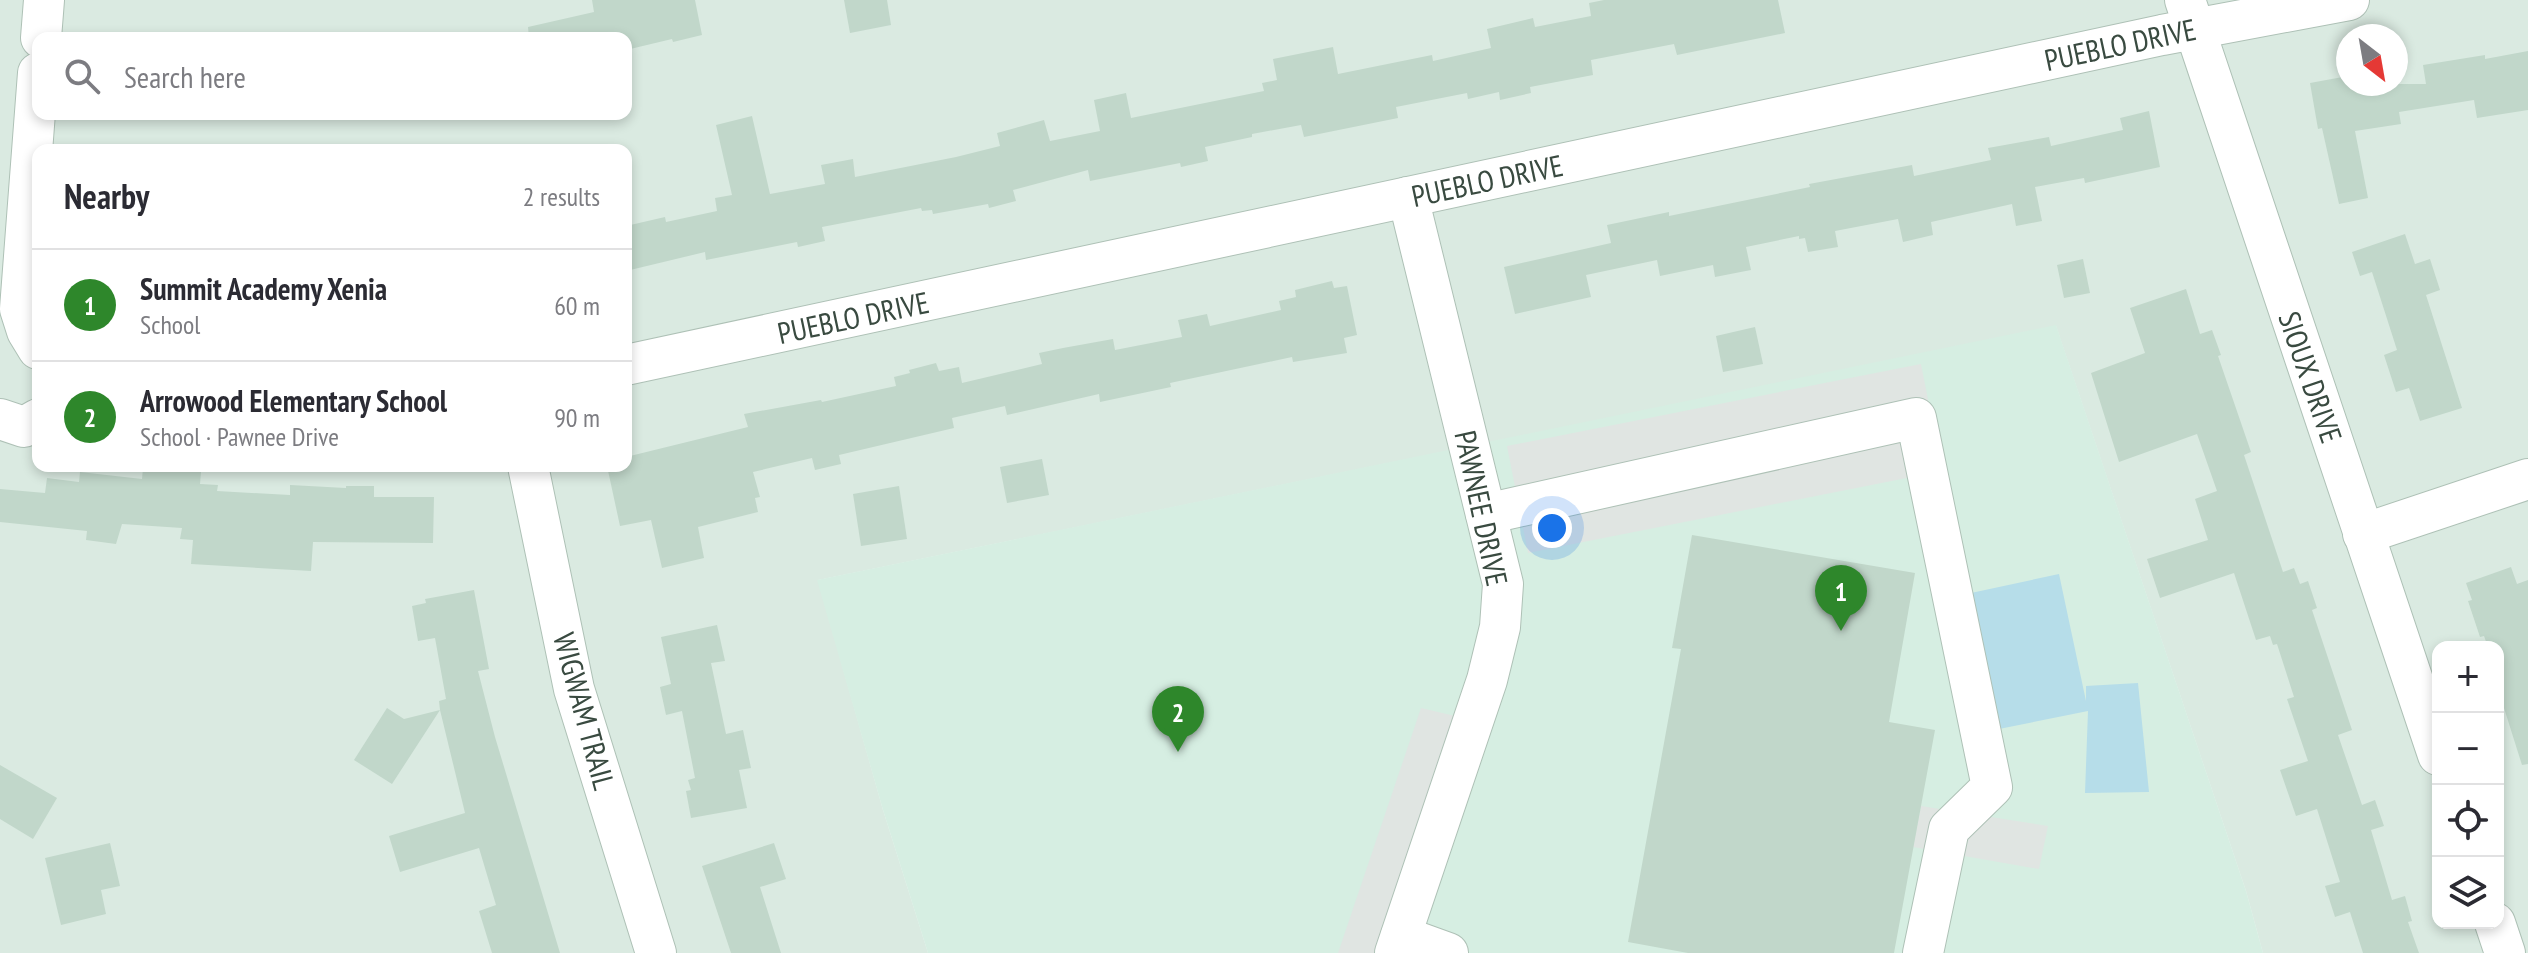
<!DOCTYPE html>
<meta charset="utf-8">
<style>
:root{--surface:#fff;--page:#f7f7f7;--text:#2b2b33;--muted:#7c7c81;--line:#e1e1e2;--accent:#2e872b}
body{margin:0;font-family:"PT Sans Narrow",sans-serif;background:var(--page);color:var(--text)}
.controls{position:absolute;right:24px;bottom:24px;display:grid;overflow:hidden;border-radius:16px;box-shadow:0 4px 12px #0003}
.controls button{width:72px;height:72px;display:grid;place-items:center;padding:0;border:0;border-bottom:2px solid var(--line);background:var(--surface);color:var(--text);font:40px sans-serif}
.compass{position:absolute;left:2336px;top:24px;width:72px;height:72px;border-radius:50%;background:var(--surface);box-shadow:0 4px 12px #0003;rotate:149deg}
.you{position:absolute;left:1552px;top:528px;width:28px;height:28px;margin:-20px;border:6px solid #fff;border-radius:50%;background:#1a73e8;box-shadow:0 0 0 12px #1a73e833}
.badge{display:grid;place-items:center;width:52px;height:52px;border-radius:50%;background:var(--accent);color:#fff;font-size:26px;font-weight:700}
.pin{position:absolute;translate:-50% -66px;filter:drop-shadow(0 2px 4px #0008)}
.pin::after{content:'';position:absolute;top:42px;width:28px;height:24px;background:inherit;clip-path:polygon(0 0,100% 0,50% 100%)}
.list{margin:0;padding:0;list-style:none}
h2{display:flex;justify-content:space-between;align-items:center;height:104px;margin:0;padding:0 32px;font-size:34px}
h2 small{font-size:26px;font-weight:400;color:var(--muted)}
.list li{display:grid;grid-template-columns:52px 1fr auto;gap:24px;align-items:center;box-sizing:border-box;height:112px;padding:0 32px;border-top:2px solid var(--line)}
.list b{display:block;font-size:30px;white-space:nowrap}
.list p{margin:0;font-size:26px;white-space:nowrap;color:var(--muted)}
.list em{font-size:26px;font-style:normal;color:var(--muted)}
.icon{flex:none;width:44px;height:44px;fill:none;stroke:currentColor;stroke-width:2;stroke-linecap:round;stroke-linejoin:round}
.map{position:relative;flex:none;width:2528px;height:953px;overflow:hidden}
.search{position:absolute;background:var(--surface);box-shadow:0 4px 12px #0003;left:32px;top:32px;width:600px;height:88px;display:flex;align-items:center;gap:20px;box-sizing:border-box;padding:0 28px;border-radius:16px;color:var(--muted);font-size:30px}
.panel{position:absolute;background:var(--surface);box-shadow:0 4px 12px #0003;left:32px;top:144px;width:600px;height:328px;border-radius:16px}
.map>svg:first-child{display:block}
.residential{fill:#daeae1;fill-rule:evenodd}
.education{fill:#d6eee2}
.green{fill:#b6dde9}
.parking{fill:#e0e5e2}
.building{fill:#c1d7ca}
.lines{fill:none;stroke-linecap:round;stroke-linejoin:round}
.minor-casing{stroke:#aec1b6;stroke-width:42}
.minor{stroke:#fff;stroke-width:40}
.labels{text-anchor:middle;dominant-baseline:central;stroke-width:6;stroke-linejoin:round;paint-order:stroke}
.street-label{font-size:30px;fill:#394a40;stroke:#fff}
</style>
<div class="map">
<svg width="2528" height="953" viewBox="0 0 2528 953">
<rect width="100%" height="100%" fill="#ecf6f1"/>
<path class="residential" d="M 0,0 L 2528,0 L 2528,953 L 2263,953 L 2246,891 L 2056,326 L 818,580 L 883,810 L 928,953 L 0,953 ZM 2348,36 L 2396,36 L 2396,84 L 2348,84 ZM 38,38 L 626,38 L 626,114 L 38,114 ZM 38,150 L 626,150 L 626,466 L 38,466 ZM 2438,647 L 2498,647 L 2498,923 L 2438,923 Z"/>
<polygon class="education" points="2056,325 2246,891 2263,953 928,953 883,810 817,580"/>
<polygon class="green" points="2059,574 2086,701 2086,686 2138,683 2149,792 2085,793 2088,711 1999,729 1971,593"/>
<g class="parking">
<polygon points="1921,364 1942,471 1528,553 1507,446"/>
<polygon points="1421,708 1455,716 1377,953 1338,953"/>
<polygon points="1921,806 2048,826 2039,869 1913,847"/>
</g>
<g class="building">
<polygon points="592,0 695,0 702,35 673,42 672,39 626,50 626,38 529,38 528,27 594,12"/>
<polygon points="844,0 887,0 891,25 850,33"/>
<polygon points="1604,0 1778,0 1785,33 1677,55 1674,44 1591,60 1593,75 1530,87 1531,93 1500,100 1499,92 1468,99 1467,93 1396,107 1398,118 1304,137 1301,125 1252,134 1252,137 1205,147 1208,161 1181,167 1180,163 1090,181 1088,170 1013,190 1016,201 989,208 988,204 933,214 932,210 922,211 921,208 822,227 825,241 798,247 797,242 706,260 705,252 626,271 626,226 665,217 666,222 717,211 715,198 732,195 716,125 752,116 770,194 825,184 821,165 853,159 855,177 956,157 1000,146 997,133 1044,120 1050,141 1100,131 1094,100 1126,93 1131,118 1264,91 1262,83 1277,80 1273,59 1333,47 1338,74 1432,55 1433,61 1491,48 1487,29 1533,18 1535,27 1591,16 1589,3"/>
<polygon points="2528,51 2528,110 2477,118 2474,100 2399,112 2401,124 2355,131 2368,198 2339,204 2322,128 2318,129 2310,83 2348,76 2348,84 2426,84 2423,65 2485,55 2485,59"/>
<polygon points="2149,111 2160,167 2085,183 2084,178 2035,187 2042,221 2016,226 2012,204 1931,222 1933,235 1903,242 1898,219 1835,231 1838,247 1808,252 1805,238 1799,239 1799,236 1746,247 1751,270 1715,277 1713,265 1660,276 1657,260 1586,275 1591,297 1515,314 1504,267 1611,243 1607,225 1669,212 1669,216 1810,187 1809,184 1912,165 1914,176 1991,160 1988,148 2049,137 2051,146 2123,130 2120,118"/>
<polygon points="2405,234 2415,264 2430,259 2440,290 2426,295 2462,408 2420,421 2409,388 2396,392 2384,355 2397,350 2372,272 2360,276 2352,252"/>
<polygon points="2083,259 2090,293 2064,298 2057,265"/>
<polygon points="1332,281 1334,288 1347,286 1357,335 1344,338 1347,353 1293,362 1292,357 1170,383 1171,387 1100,402 1099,394 1007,415 1005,406 952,418 954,428 839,455 841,464 815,470 812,458 753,472 760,497 755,498 758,512 698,527 704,558 662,568 651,520 620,526 607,466 626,466 626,457 748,427 744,414 821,400 822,402 896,386 894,377 910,373 909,370 936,363 939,371 959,367 962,383 1042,364 1039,353 1063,348 1113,339 1115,350 1182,337 1178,320 1207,314 1210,326 1281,310 1279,301 1296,297 1295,290"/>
<polygon points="2186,289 2200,334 2212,330 2221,355 2218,356 2251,452 2244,455 2283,572 2294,568 2300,584 2308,581 2317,608 2312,610 2352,730 2338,735 2362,805 2375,800 2384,826 2371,830 2392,900 2405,896 2412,921 2408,922 2419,953 2363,953 2350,912 2335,917 2325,886 2340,882 2317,809 2296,816 2280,770 2308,761 2287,699 2294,697 2277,644 2273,645 2270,636 2256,640 2234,573 2160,598 2147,559 2208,540 2195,499 2217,491 2197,434 2119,462 2091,373 2145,353 2130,308"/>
<polygon points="1755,327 1763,364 1723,372 1716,336"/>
<polygon points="1042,459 1049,495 1007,503 1000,467"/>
<polygon points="143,468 201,472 200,484 218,485 217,491 290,495 290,485 346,488 346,486 374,486 374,497 434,497 433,543 313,542 311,571 191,564 193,540 180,539 182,528 122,524 116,544 86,540 87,531 0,522 0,489 45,493 47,478 79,482 80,472 142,479"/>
<polygon points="899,486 907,539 861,546 853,494"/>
<polygon points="1692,535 1915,573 1889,722 1935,730 1894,953 1688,953 1628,942 1681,649 1672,648"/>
<polygon points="2511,567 2517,584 2528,580 2528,764 2522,765 2498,689 2498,647 2488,647 2484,636 2480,637 2468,601 2472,600 2466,583"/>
<polygon points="474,590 489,669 478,671 495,737 560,953 492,953 479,911 496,905 479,848 400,872 389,836 465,813 440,710 439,701 446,699 435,638 418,641 412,606 426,603 425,599"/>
<polygon points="717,625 725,661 711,663 726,734 743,730 751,768 739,770 747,808 691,818 686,791 691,790 688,780 695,778 682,711 666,715 660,687 671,684 661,637"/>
<polygon points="387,708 404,719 440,710 392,784 354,760"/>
<polygon points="0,765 57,798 33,839 0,819"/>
<polygon points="110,843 120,886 101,890 106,914 61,925 45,858"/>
<polygon points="774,843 786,879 760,887 781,953 731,953 702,866"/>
</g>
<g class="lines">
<g class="minor-casing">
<g id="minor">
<polyline points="2185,0 2438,755"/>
<polyline points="41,38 44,0"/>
<polyline points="38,73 20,309 27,331 38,349"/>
<polyline points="626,365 2162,35 2349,0"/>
<polyline points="0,419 24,427 38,419"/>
<polyline points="528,466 574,689 656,953"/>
<polyline points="1486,514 1916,418 1992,787 1949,829 1923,953"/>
<polyline points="2363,534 2528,479"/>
<polyline points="2495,923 2505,953"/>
<polyline points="1401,936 1448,953"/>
<polyline points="1395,953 1487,680 1500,627 1503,584 1408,197"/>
</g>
</g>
<use href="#minor" class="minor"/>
</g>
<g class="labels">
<g class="street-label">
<text transform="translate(2120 44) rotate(-12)">PUEBLO DRIVE</text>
<text transform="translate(1487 180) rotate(-12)">PUEBLO DRIVE</text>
<text transform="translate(853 317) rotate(-12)">PUEBLO DRIVE</text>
<text transform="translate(2311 377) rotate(71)">SIOUX DRIVE</text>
<text transform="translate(1482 508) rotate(78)">PAWNEE DRIVE</text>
<text transform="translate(585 711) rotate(75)">WIGWAM TRAIL</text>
</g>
</g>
</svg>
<div class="controls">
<button>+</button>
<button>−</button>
<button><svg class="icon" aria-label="locate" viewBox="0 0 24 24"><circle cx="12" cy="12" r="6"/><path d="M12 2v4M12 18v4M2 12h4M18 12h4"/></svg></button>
<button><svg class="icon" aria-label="layers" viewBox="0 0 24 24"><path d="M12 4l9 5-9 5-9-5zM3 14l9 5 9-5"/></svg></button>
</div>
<svg class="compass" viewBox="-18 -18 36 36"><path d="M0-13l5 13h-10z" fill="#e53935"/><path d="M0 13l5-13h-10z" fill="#7c7c81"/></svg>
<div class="you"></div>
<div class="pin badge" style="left:1841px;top:631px">1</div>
<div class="pin badge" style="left:1178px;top:752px">2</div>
<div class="search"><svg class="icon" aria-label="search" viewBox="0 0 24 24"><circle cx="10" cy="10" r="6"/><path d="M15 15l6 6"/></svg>Search here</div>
<section class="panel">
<h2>Nearby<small>2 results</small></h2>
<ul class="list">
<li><span class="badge">1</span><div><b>Summit Academy Xenia</b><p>School</p></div><em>60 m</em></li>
<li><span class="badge">2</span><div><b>Arrowood Elementary School</b><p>School · Pawnee Drive</p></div><em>90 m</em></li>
</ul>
</section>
</div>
